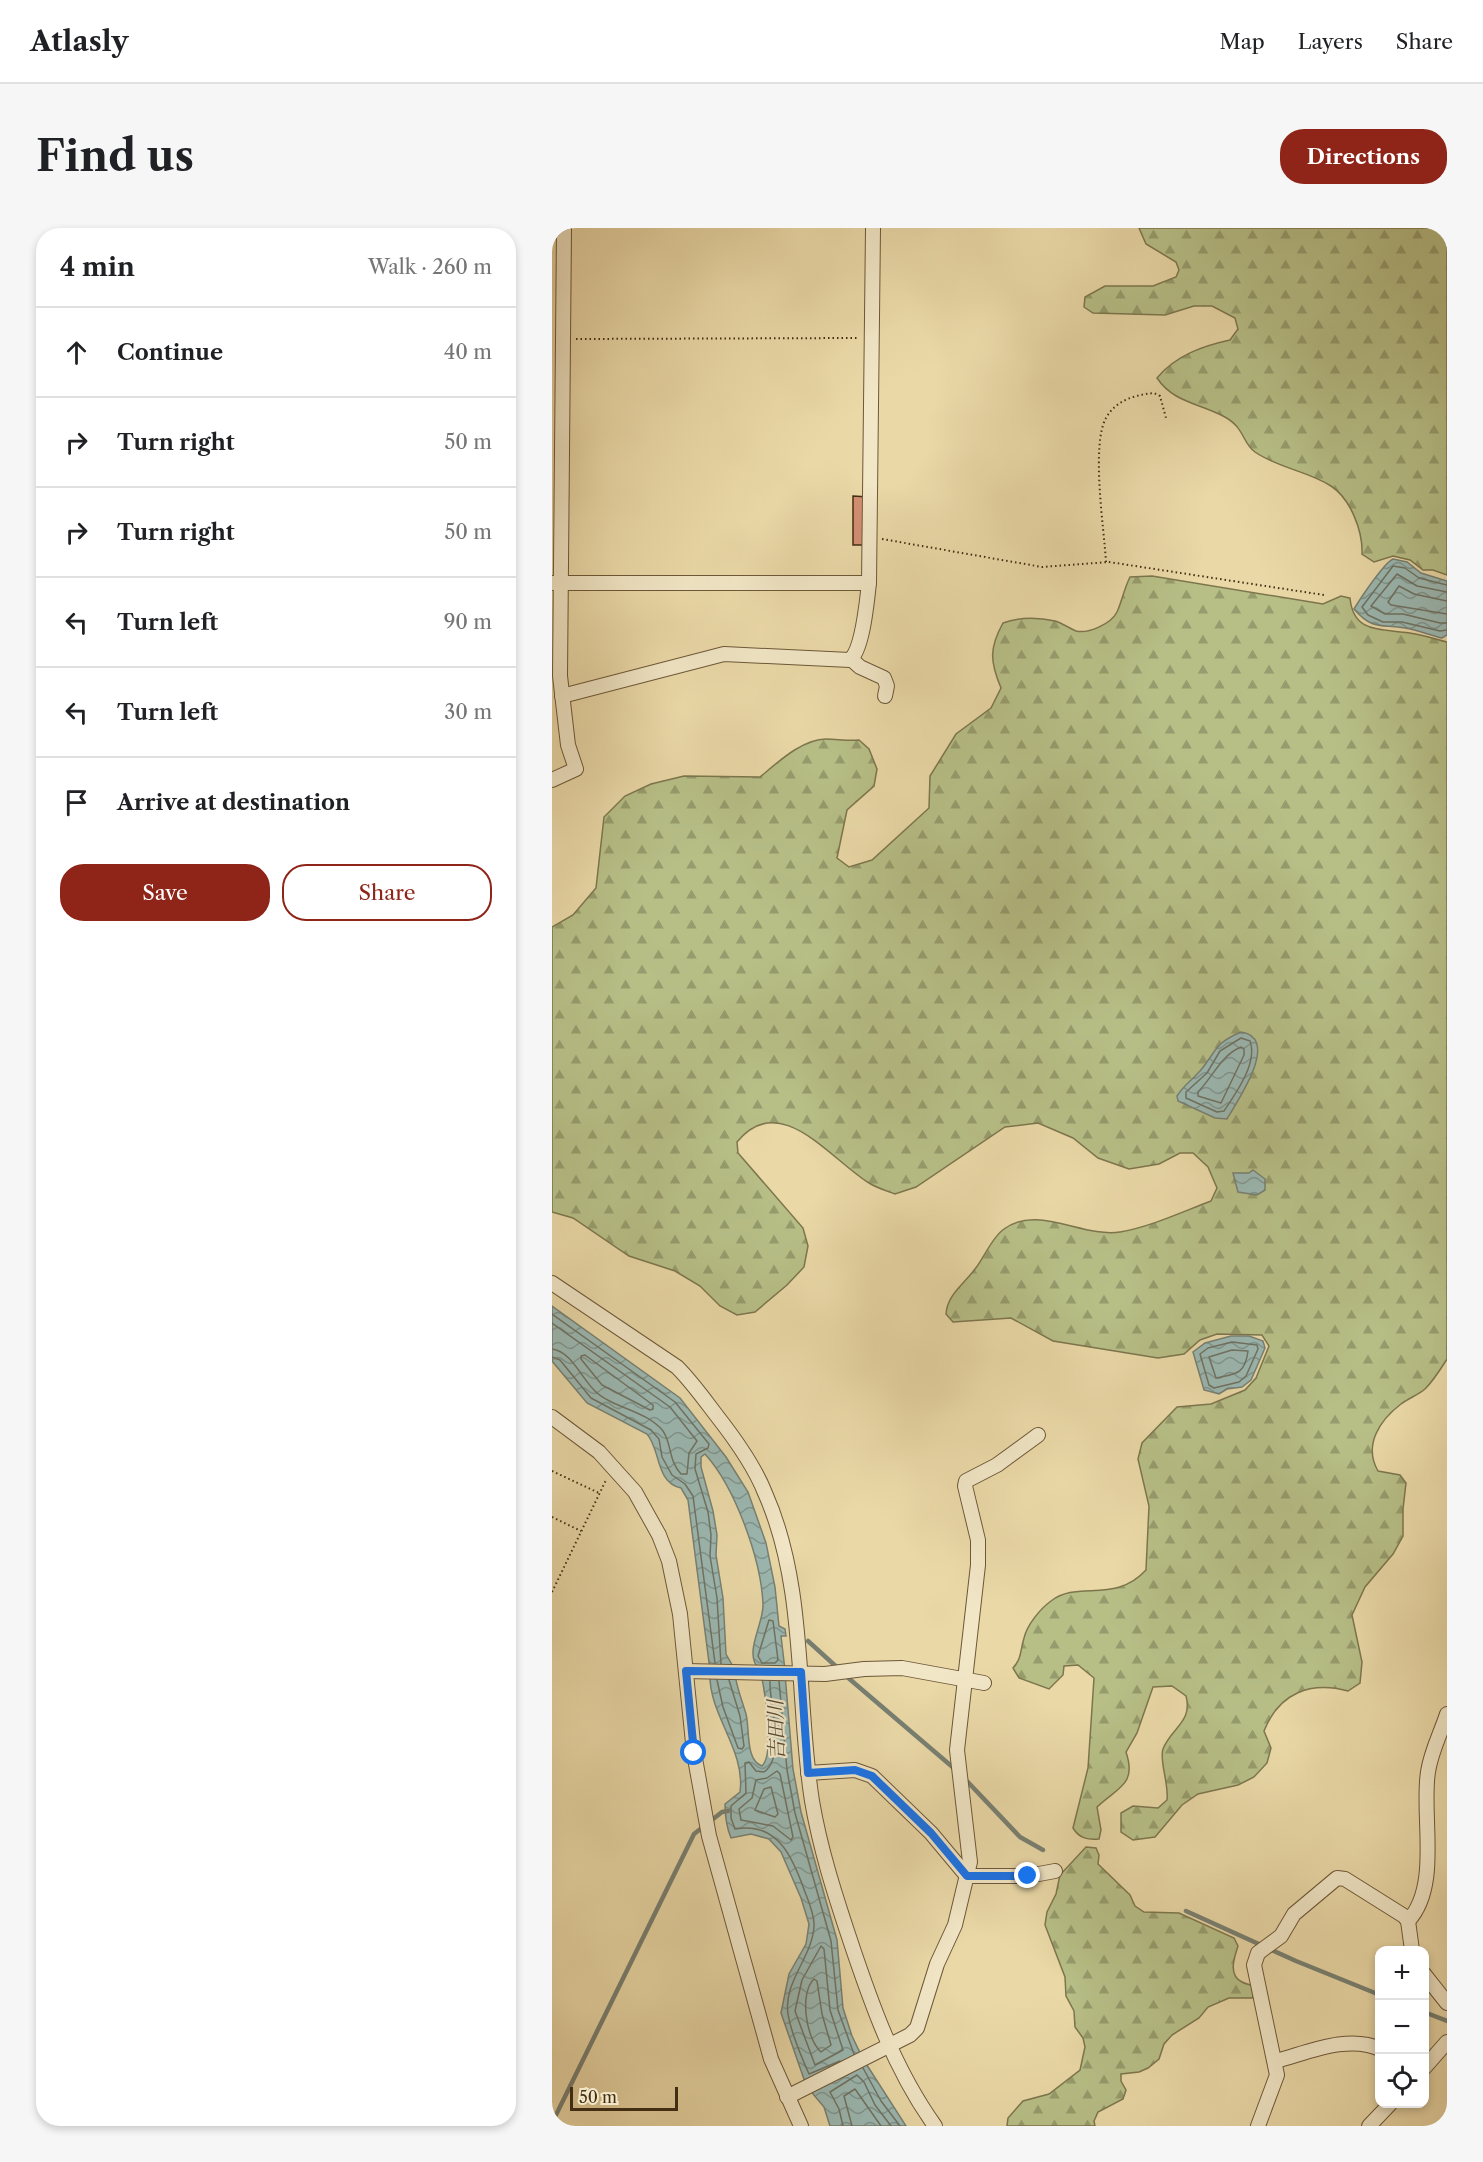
<!DOCTYPE html>
<meta charset="utf-8">
<style>
:root{--surface:#fff;--page:#f6f6f6;--text:#202124;--muted:#757577;--line:#e0e0e0;--accent:#8f2418}
body{margin:0;font-family:"Libre Caslon Text","Noto Serif JP",serif;background:var(--page);color:var(--text)}
.controls{position:absolute;right:18px;bottom:18px;display:grid;overflow:hidden;border-radius:12px;box-shadow:0 3px 9px #0003}
.controls button{width:54px;height:54px;display:grid;place-items:center;padding:0;border:0;border-bottom:2px solid var(--line);background:var(--surface);color:var(--text);font:30px sans-serif}
.scale{position:absolute;left:18px;bottom:15px;width:108px;box-sizing:border-box;padding-left:6px;border:3px solid #432d13;border-top:0;font-size:16px;line-height:21px;white-space:nowrap;color:#432d13;-webkit-text-stroke:4px #f1e6c6;paint-order:stroke}
.stop{position:absolute;width:18px;height:18px;margin:-14px;border:4px solid #1a73e8;border-radius:50%;background:#fff}
.stop.end{background:#1a73e8;border-color:#fff;box-shadow:0 2px 6px #0008}
.list{margin:0;padding:0;list-style:none}
h2{display:flex;justify-content:space-between;align-items:center;height:78px;margin:0;padding:0 24px;font-size:26px}
h2 small{font-size:20px;font-weight:400;color:var(--muted)}
.list li{display:grid;grid-template-columns:39px 1fr auto;gap:18px;align-items:center;box-sizing:border-box;height:90px;padding:0 24px;border-top:2px solid var(--line)}
.list b{display:block;font-size:22px;white-space:nowrap}
.list em{font-size:20px;font-style:normal;color:var(--muted)}
.actions{display:flex;gap:12px;padding:18px 24px}
.actions a{flex:1;padding:14px 0;border:2px solid var(--accent);border-radius:24px;text-align:center;font-size:21px;color:var(--accent)}
.actions .main{background:var(--accent);color:#fff}
.icon{flex:none;width:33px;height:33px;fill:none;stroke:currentColor;stroke-width:2;stroke-linecap:round;stroke-linejoin:round}
.map{position:relative;flex:none;width:895px;height:1898px;overflow:hidden;border-radius:24px}
header{display:flex;align-items:center;gap:36px;box-sizing:border-box;height:84px;padding:0 30px;background:var(--surface);border-bottom:2px solid var(--line)}
header strong{font-size:28px}
nav{display:flex;gap:33px;margin-inline-start:auto;font-size:21px}
.intro{display:flex;align-items:center;justify-content:space-between;box-sizing:border-box;height:144px;padding:0 36px}
h1{margin:0;font-size:42px}
.button{padding:15px 27px;border-radius:24px;background:var(--accent);color:#fff;font-size:21px;font-weight:700}
main{display:flex;gap:36px;padding:0 36px}
aside{flex:1;background:var(--surface);border-radius:24px;box-shadow:0 3px 9px #0003}
.map>svg:first-child{display:block}
.forest{fill:url(#forest-firs);stroke:#7d764d;stroke-width:1.5}
.water{fill:url(#water-waves);stroke:#788072;stroke-width:1.5}
.lines{fill:none;stroke-linecap:round;stroke-linejoin:round}
.shore{stroke:#6f7262;stroke-width:1.5}
.stream{stroke:#788072;stroke-width:4.5}
.building{fill:#d58f73;stroke:#432d13;stroke-width:1.5}
.minor-casing{stroke:#6d5838;stroke-width:16}
.path{stroke:#432d13;stroke-width:2;stroke-dasharray:1.5 3;stroke-linecap:butt}
.minor{stroke:#f1e6c6;stroke-width:14}
.route{stroke:#1a73e8;stroke-width:8}
.labels{text-anchor:middle;dominant-baseline:central;stroke-width:4.5;stroke-linejoin:round;paint-order:stroke}
.water-label{font-size:20px;font-style:italic;fill:#554933;stroke:#f1e6c6}
</style>
<header>
<strong>Atlasly</strong>
<nav><a>Map</a><a>Layers</a><a>Share</a></nav>
</header>
<div class="intro"><h1>Find us</h1><a class="button">Directions</a></div>
<main>
<aside>
<h2>4 min<small>Walk · 260 m</small></h2>
<ul class="list">
<li><svg class="icon" aria-label="ahead" viewBox="0 0 24 24"><path d="M12 20V5M6 11l6-6 6 6"/></svg><div><b>Continue</b></div><em>40 m</em></li>
<li><svg class="icon" aria-label="right" viewBox="0 0 24 24"><path d="M7 20v-9h11M14 6l5 5-5 5"/></svg><div><b>Turn right</b></div><em>50 m</em></li>
<li><svg class="icon" aria-label="right" viewBox="0 0 24 24"><path d="M7 20v-9h11M14 6l5 5-5 5"/></svg><div><b>Turn right</b></div><em>50 m</em></li>
<li><svg class="icon" aria-label="left" viewBox="0 0 24 24"><path d="M17 20v-9H6M10 6l-5 5 5 5"/></svg><div><b>Turn left</b></div><em>90 m</em></li>
<li><svg class="icon" aria-label="left" viewBox="0 0 24 24"><path d="M17 20v-9H6M10 6l-5 5 5 5"/></svg><div><b>Turn left</b></div><em>30 m</em></li>
<li><svg class="icon" aria-label="arrive" viewBox="0 0 24 24"><path d="M6 21V4h12l-3 4 3 4H6"/></svg><div><b>Arrive at destination</b></div></li>
</ul>
<div class="actions"><a class="main">Save</a><a>Share</a></div>
</aside>
<div class="map">
<svg width="895" height="1898" viewBox="0 0 895 1898">
<defs>
<pattern id="forest-firs" width="22" height="20" patternUnits="userSpaceOnUse" patternTransform="scale(1.5)"><rect width="22" height="20" fill="#b7bf87"/><path d="M5 1l3.5 6h-7zM16 11l3.5 6h-7z" fill="#969c6d"/></pattern>
<pattern id="water-waves" width="16" height="10" patternUnits="userSpaceOnUse" patternTransform="scale(1.5)"><rect width="16" height="10" fill="#9bb8b2"/><path d="M0 5q4-4 8 0t8 0" fill="none" stroke="#809690"/></pattern>
</defs>
<rect width="100%" height="100%" fill="#ead8a7"/>
<filter id="stains"><feTurbulence type="fractalNoise" baseFrequency=".00333" numOctaves="4"/><feColorMatrix values="0 0 0 0 .2 0 0 0 0 .09 0 0 0 0 .02 0 0 0 .5 -.17"/></filter>
<radialGradient id="worn" r=".72"><stop offset=".6" stop-color="#630" stop-opacity="0"/><stop offset="1" stop-color="#630" stop-opacity=".3"/></radialGradient>
<g class="forest">
<path d="M 587,0 L 895,0 L 895,347 L 881,342 L 871,342 L 858,332 L 841,328 L 822,334 L 810,326 C 811,304 799,271 779,258 C 756,243 726,240 703,224 C 690,215 693,199 671,188 C 646,175 621,174 605,150 C 624,127 651,118 678,112 L 686,101 L 683,90 L 660,78 L 642,78 L 613,87 L 541,85 L 532,79 L 533,69 L 553,58 L 601,58 L 624,49 L 627,42 L 624,34 L 594,16 Z"/>
<path d="M 600,348 L 771,376 L 789,368 L 798,370 C 801,402 823,401 849,404 C 865,405 880,410 895,414 L 895,1131 C 888,1142 882,1152 873,1161 C 866,1167 857,1170 849,1176 C 828,1192 811,1217 826,1243 L 848,1247 L 854,1255 L 851,1281 L 851,1308 L 841,1326 L 813,1359 L 800,1387 L 810,1434 L 808,1455 L 796,1463 C 758,1453 727,1465 712,1503 L 719,1520 L 715,1535 L 702,1549 L 686,1557 L 646,1566 L 630,1577 L 603,1609 L 581,1612 L 569,1604 L 569,1585 L 581,1578 L 606,1580 L 615,1572 C 617,1555 607,1533 611,1521 C 619,1500 641,1494 634,1468 L 620,1458 L 601,1459 L 585,1505 L 574,1524 C 585,1557 566,1559 545,1579 L 549,1602 L 547,1611 C 535,1612 527,1610 521,1600 L 536,1540 L 542,1450 L 526,1437 L 512,1438 L 511,1447 L 497,1461 L 467,1450 L 461,1440 C 470,1430 468,1423 472,1410 C 475,1397 488,1381 499,1373 C 526,1352 563,1376 594,1342 L 597,1278 L 586,1231 L 590,1215 L 625,1179 L 659,1176 L 693,1162 L 704,1150 L 717,1118 L 710,1107 L 665,1106 L 648,1112 L 632,1126 L 606,1130 L 501,1113 L 459,1090 L 401,1094 L 394,1086 C 395,1067 412,1056 423,1041 C 432,1030 440,1009 452,1001 C 485,976 531,1010 568,1004 C 598,999 630,984 659,973 L 665,960 L 656,939 L 641,925 L 628,925 L 607,936 L 577,941 L 546,930 L 521,910 L 486,895 L 453,899 L 364,959 L 343,966 C 335,963 325,960 317,955 C 278,931 228,861 185,914 L 186,925 L 251,1000 L 256,1018 L 252,1039 L 235,1057 L 203,1084 L 185,1087 L 168,1078 L 148,1058 L 123,1043 L 77,1028 L 21,990 L 0,984 L 0,699 L 21,687 L 44,660 L 52,589 L 73,568 L 99,556 L 132,548 L 208,549 C 225,535 250,511 274,511 C 285,511 295,513 307,512 L 317,521 L 325,541 L 322,558 L 295,582 L 285,630 L 297,639 L 320,632 L 377,580 L 378,548 L 404,506 L 439,480 L 449,460 C 438,434 437,420 451,395 C 468,389 485,389 503,393 C 510,395 517,400 524,403 C 536,406 559,396 565,384 C 570,373 572,361 578,349 Z"/>
<path d="M 534,1619 L 544,1620 L 547,1627 L 546,1636 L 578,1667 L 583,1678 L 592,1684 L 627,1685 L 682,1710 L 686,1718 C 682,1730 676,1747 690,1754 C 695,1757 699,1756 704,1759 L 704,1765 L 700,1770 L 677,1770 L 656,1779 L 647,1790 L 620,1807 L 612,1816 L 607,1831 L 596,1840 L 587,1844 L 569,1846 L 569,1853 L 574,1862 L 571,1871 L 546,1884 L 542,1893 L 543,1898 L 455,1898 L 456,1890 L 471,1873 L 497,1866 L 528,1842 L 533,1819 L 531,1810 L 523,1799 L 522,1783 L 514,1768 L 513,1749 L 493,1697 L 495,1684 L 504,1666 L 508,1647 Z"/>
</g>
<g class="water">
<path d="M 841,331 L 855,334 L 869,345 L 895,353 L 895,407 L 890,410 C 878,407 865,402 853,400 C 828,396 820,402 802,381 C 808,371 832,335 841,331 Z"/>
<path d="M 689,804 C 729,810 686,872 675,891 L 663,890 L 626,873 L 625,868 C 631,858 640,852 648,843 C 665,823 661,816 689,804 Z"/>
<polygon points="701,942 713,951 713,962 705,967 686,964 681,945 697,945"/>
<path d="M 0,1078 L 128,1170 L 174,1229 L 196,1264 L 214,1315 L 223,1359 L 227,1398 L 233,1401 L 234,1408 L 229,1408 L 233,1442 L 207,1441 C 191,1425 212,1396 211,1376 C 209,1331 183,1259 153,1226 L 149,1229 L 149,1239 L 161,1283 L 165,1307 L 164,1327 L 171,1370 L 174,1426 L 183,1442 L 158,1442 L 136,1272 L 129,1260 C 103,1254 109,1222 95,1206 L 35,1175 L 0,1133 Z"/>
<polygon points="679,1108 697,1108 711,1113 713,1120 699,1152 690,1159 675,1161 667,1166 652,1162 641,1124 653,1115"/>
<path d="M 158,1445 L 183,1446 C 185,1461 190,1472 194,1486 C 198,1501 193,1532 210,1538 C 223,1525 213,1464 209,1446 L 233,1446 L 241,1541 L 249,1584 L 285,1712 L 291,1780 L 300,1808 L 310,1829 L 254,1857 L 229,1785 L 237,1746 L 254,1716 L 257,1696 L 249,1670 L 229,1624 L 217,1611 L 199,1606 L 179,1610 C 174,1598 173,1588 173,1576 L 188,1564 C 194,1522 156,1486 158,1445 Z"/>
<polygon points="311,1831 354,1898 278,1898 272,1879 256,1860"/>
</g>
<g class="lines">
<g class="shore">
<polyline points="895,357 867,350 853,340 841,338 810,379 816,387 831,394 850,394 888,403 895,402"/>
<polyline points="895,364 865,358 845,346 819,378 833,386 851,386 888,395 895,395"/>
<polyline points="895,373 862,366 847,358 836,374 839,377 895,386"/>
<path d="M 689,810 L 698,813 C 706,835 684,865 672,883 L 665,884 L 634,870 L 634,864 L 655,845 L 668,823 Z"/>
<path d="M 689,819 L 692,821 L 692,827 L 669,875 L 646,868 L 646,864 C 661,849 669,827 689,819 Z"/>
<polyline points="0,1086 123,1174 157,1216 156,1220 144,1226 143,1241 156,1284 159,1307 158,1328 165,1370 169,1436"/>
<path d="M 0,1095 L 118,1179 L 145,1213 L 137,1225 L 135,1246 L 129,1246 C 116,1232 120,1216 111,1203 C 94,1182 60,1180 43,1163 C 30,1151 19,1123 0,1121"/>
<polygon points="680,1114 705,1117 706,1121 694,1148 687,1154 662,1160 657,1157 648,1126 656,1120"/>
<path d="M 680,1122 L 696,1123 C 693,1147 683,1146 664,1150 L 657,1129 Z"/>
<polygon points="33,1127 101,1177 101,1181 98,1182 50,1157 29,1131 29,1128"/>
<polyline points="0,1129 8,1132 39,1170 99,1202 107,1211 110,1229 120,1247 133,1256 141,1268 163,1435"/>
<polygon points="217,1392 221,1393 226,1432 223,1435 210,1435 206,1428"/>
<polyline points="165,1452 171,1479 186,1520 190,1521 192,1518 188,1488 177,1452"/>
<path d="M 218,1453 C 217,1476 234,1529 212,1544 L 204,1543 L 197,1534 L 193,1535 L 194,1565 L 179,1578 L 179,1590 L 183,1601 C 226,1593 241,1630 253,1664 C 257,1674 263,1688 262,1699 C 260,1729 231,1755 236,1786 C 239,1805 249,1828 257,1846 L 288,1833"/>
<polyline points="227,1453 235,1542 243,1585 279,1713 286,1782 302,1826"/>
<polygon points="225,1543 228,1546 241,1609 239,1612 221,1598 189,1592 187,1581 200,1570 204,1552 215,1550"/>
<polygon points="219,1559 226,1586 223,1589 203,1582 212,1561"/>
<polygon points="269,1718 272,1721 278,1782 291,1822 263,1837 243,1783 250,1752"/>
<path d="M 262,1751 L 265,1753 L 270,1786 L 279,1817 L 269,1824 C 254,1811 247,1765 262,1751 Z"/>
<polyline points="311,1840 329,1873 348,1898"/>
<polyline points="291,1898 287,1881 278,1864 305,1847 312,1854 323,1877 339,1898"/>
<polyline points="300,1898 292,1868 303,1861 329,1898"/>
</g>
<g class="stream">
<polyline points="256,1413 288,1442"/>
<polyline points="294,1448 404,1542"/>
<polyline points="412,1550 468,1609 491,1622"/>
<polyline points="634,1683 744,1733 828,1767"/>
<polyline points="872,1784 895,1793"/>
<polyline points="0,1895 142,1606 170,1584 176,1583"/>
</g>
</g>
<polygon class="building" points="301,268 316,269 316,317 301,317"/>
<g class="lines">
<g class="minor-casing">
<g id="minor">
<polyline points="0,355 317,355 321,0"/>
<polyline points="299,431 308,439 332,450 335,458 333,468"/>
<path d="M 10,468 L 172,426 L 298,432 C 311,421 315,372 317,355"/>
<polyline points="0,552 24,541 16,517 8,448 12,0"/>
<path d="M 0,1055 L 125,1139 C 140,1154 152,1171 165,1188 C 183,1211 202,1237 213,1265 C 255,1359 244,1473 260,1573 C 268,1620 282,1664 297,1709 C 319,1775 342,1841 383,1898"/>
<polyline points="0,1189 47,1224 83,1264 107,1307 117,1333 128,1386 142,1525 157,1608 219,1831 249,1898"/>
<polyline points="134,1443 273,1446 312,1441 350,1440 432,1455"/>
<polyline points="256,1545 303,1542 320,1548 379,1605 415,1648 476,1648 503,1643"/>
<path d="M 856,1693 C 889,1658 869,1587 876,1544 C 879,1523 889,1505 895,1486"/>
<polyline points="872,1746 895,1775"/>
<path d="M 724,1833 C 755,1825 796,1806 828,1821"/>
<polyline points="872,1840 895,1814"/>
<polyline points="235,1869 358,1807 365,1800 385,1736 403,1697 418,1634 405,1522 426,1337 426,1312 413,1258 414,1253 445,1237 486,1207"/>
<polyline points="706,1898 725,1847 702,1737 706,1725 729,1708 742,1686 785,1650 793,1651 852,1688 856,1693 860,1722"/>
<polyline points="817,1898 838,1876"/>
</g>
</g>
<g class="path">
<polyline points="24,111 306,110"/>
<polyline points="330,311 490,339 557,334 772,367"/>
<path d="M 554,334 C 552,300 539,217 554,190 C 564,172 583,167 602,165 L 608,168 L 614,190"/>
<polyline points="0,1243 47,1265"/>
<polyline points="0,1289 29,1303"/>
<polyline points="0,1364 54,1252"/>
</g>
<use href="#minor" class="minor"/>
</g>
<g class="lines">
<polyline class="route" points="142,1525 134,1443 249,1444 256,1545 303,1542 320,1548 379,1605 415,1648 476,1648"/>
</g>
<g class="labels">
<g class="water-label">
<text transform="translate(224 1502) rotate(-92)">吉田川</text>
</g>
</g>
<rect width="100%" height="100%" filter="url(#stains)"/>
<rect width="100%" height="100%" fill="url(#worn)"/>
</svg>
<div class="controls">
<button>+</button>
<button>−</button>
<button><svg class="icon" aria-label="locate" viewBox="0 0 24 24"><circle cx="12" cy="12" r="6"/><path d="M12 2v4M12 18v4M2 12h4M18 12h4"/></svg></button>
</div>
<div class="scale">50 m</div>
<div class="stop" style="left:142px;top:1525px"></div>
<div class="stop end" style="left:476px;top:1648px"></div>
</div>
</main>
